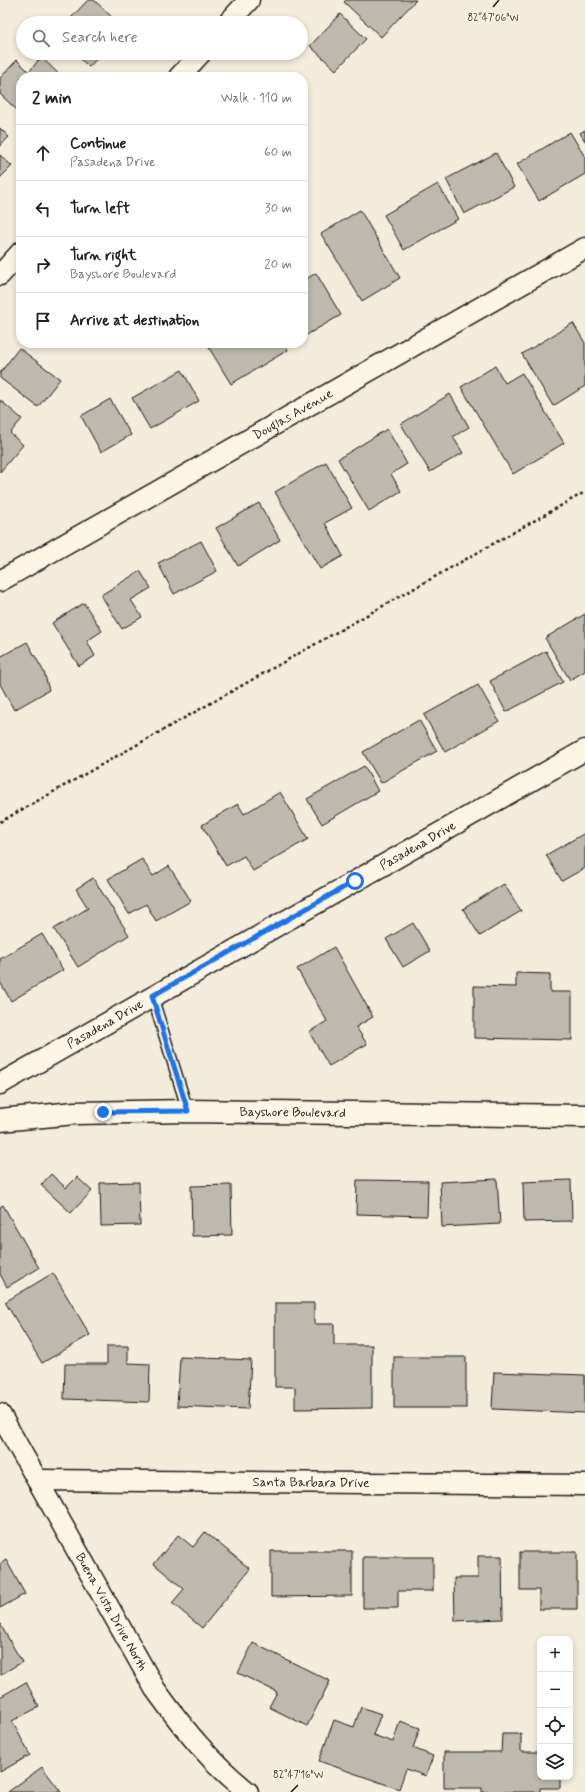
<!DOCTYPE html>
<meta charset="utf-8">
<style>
:root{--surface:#fff;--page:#f2f2f2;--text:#202124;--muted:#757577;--line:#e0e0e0}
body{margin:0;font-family:Mynerve,sans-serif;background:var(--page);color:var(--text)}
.controls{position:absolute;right:12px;bottom:12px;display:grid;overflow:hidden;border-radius:8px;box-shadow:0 2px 6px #0003}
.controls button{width:36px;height:36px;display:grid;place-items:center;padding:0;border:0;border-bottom:1px solid var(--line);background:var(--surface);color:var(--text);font:20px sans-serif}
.stop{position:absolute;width:12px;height:12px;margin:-9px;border:3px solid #1a73e8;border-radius:50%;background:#fff}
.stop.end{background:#1a73e8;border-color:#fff;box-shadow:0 1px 4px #0008}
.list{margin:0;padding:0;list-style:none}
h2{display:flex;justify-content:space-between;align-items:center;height:52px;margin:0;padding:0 16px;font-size:17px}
h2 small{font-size:13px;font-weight:400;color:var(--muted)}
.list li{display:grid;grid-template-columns:26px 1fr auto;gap:12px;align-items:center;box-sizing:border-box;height:56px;padding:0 16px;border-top:1px solid var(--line)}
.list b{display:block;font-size:15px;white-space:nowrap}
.list p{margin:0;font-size:13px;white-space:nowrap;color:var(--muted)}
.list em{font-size:13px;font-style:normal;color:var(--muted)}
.icon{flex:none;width:22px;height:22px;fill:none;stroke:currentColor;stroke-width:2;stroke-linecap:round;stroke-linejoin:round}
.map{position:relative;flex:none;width:585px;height:1792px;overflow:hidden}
.search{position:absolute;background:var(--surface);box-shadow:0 2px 6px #0003;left:16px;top:16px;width:292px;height:44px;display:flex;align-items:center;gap:10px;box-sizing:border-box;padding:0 14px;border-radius:22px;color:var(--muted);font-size:15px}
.panel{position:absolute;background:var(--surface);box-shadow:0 2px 6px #0003;left:16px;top:72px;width:292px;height:276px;border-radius:16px}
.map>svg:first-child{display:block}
.building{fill:#beb9ae;stroke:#1c1c1c}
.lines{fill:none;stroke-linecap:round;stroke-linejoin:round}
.service-casing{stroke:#1c1c1c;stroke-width:13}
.minor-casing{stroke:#1c1c1c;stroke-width:23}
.secondary-casing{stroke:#1c1c1c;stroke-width:25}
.path{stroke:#1c1c1c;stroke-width:2.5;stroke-dasharray:3 3;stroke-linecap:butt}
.service{stroke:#fcf5e5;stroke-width:10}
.minor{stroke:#fcf5e5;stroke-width:20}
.secondary{stroke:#fcf5e5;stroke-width:22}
.route{stroke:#1a73e8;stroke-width:5}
.ticks{fill:none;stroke:#1c1c1c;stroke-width:1.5}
.labels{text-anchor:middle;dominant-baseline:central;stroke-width:3;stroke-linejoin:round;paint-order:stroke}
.street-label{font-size:13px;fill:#1c1c1c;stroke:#fcf5e5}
.ticks-label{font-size:10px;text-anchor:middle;fill:#1c1c1c;stroke:#fcf5e5;stroke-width:3;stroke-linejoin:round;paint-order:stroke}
</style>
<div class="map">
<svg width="585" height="1792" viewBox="0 0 585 1792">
<rect width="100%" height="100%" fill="#f3ecdd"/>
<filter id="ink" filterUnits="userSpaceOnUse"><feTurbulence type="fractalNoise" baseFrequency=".025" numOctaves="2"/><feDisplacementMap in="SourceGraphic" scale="8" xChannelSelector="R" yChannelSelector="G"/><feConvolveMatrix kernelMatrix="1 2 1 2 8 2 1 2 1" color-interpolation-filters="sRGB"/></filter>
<g filter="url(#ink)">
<g class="building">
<polygon points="88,0 94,0 118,23 66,23"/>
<polygon points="346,0 416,0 381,37 344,2"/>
<polygon points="340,14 366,39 336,70 310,46"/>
<polygon points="74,53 102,53 89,67"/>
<polygon points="41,57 62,77 21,77 21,114 0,94 0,78 17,60 29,72"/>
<polygon points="0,128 9,137 0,146"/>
<polygon points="585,130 585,141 580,133"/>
<polygon points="570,132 585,157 585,174 539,201 517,164"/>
<polygon points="496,153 514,187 464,214 446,179"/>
<polygon points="0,155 12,166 0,178"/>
<polygon points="438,184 458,219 404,250 384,215"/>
<polygon points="360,210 400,278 362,301 321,234"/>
<polygon points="316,273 341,315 303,337 303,281"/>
<polygon points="573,323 585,343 585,386 553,406 522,354"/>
<polygon points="217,343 284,343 288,350 231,384 209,348"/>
<polygon points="19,348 60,379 38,407 0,378 0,373"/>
<polygon points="495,366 505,383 522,373 564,443 513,474 461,387"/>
<polygon points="182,370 199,401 150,429 132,398"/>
<polygon points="450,394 469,427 453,437 463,453 430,472 401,424"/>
<polygon points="110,399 131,435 101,452 81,416"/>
<polygon points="0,400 22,419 10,433 23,445 0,472"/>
<polygon points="387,429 407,464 391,474 401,491 369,511 338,459"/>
<polygon points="326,462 352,508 325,523 343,556 320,569 275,492"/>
<polygon points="259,503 280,540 238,566 216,528"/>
<polygon points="201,541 217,571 174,594 158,563"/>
<polygon points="140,571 151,588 131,600 142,617 122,629 101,595"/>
<polygon points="84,603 102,631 87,641 95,656 79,666 52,623"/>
<polygon points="585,614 585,671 570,680 545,638"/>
<polygon points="27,642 44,672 49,690 14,710 0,684 0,657"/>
<polygon points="546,651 563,682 506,712 490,681"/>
<polygon points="478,685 499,721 445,752 424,715"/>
<polygon points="419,720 437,751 381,783 363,752"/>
<polygon points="364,766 378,791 322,824 307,799"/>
<polygon points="280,792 308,839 253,871 244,856 226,866 202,825 238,804 244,814"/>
<polygon points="585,833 585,868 562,881 546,855"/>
<polygon points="142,859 153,876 169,866 191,901 156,921 146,904 129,914 108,879"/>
<polygon points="93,878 129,935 78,967 54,929 88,908 76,889"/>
<polygon points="504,884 521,911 480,936 463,909"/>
<polygon points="413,923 430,951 403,967 386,939"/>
<polygon points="42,934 63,970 11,1001 0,982 0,959"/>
<polygon points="334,947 373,1017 356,1027 367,1044 329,1066 309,1032 327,1021 297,969"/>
<polygon points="516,973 550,974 550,992 572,992 572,1040 474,1038 474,986 516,987"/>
<polygon points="51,1174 66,1188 77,1177 92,1191 71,1213 41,1185"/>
<polygon points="497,1179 500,1224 442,1227 440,1182"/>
<polygon points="357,1180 428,1181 427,1216 356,1214"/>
<polygon points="571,1180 572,1221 524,1222 523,1182"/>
<polygon points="139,1182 140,1225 101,1226 100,1183"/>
<polygon points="231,1185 232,1235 192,1236 191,1186"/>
<polygon points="3,1205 39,1268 7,1287 0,1274 0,1207"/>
<polygon points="53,1273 90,1335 42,1363 5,1302"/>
<polygon points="275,1303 314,1303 314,1324 334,1324 334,1345 372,1345 372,1408 295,1409 295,1387 275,1387"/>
<polygon points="107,1346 128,1346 128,1363 150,1364 149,1402 64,1399 65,1364 107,1364"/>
<polygon points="180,1357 251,1360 248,1409 177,1406"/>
<rect x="394" y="1357" width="72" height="51"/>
<polygon points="494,1372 585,1375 585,1413 492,1409"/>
<polygon points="205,1532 250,1569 202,1628 172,1603 184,1589 154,1564 178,1535 193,1547"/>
<polygon points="271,1551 352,1551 352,1596 271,1597"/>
<polygon points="520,1552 577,1552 577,1609 539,1609 539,1590 520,1590"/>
<polygon points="478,1556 502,1556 503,1619 455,1621 454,1578 478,1578"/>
<polygon points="363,1557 433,1557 433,1591 398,1591 398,1608 363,1608"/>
<polygon points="6,1560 25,1594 0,1608 0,1564"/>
<polygon points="0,1624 22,1662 0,1675"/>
<polygon points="253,1643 330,1681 307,1726 269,1707 277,1692 238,1673"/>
<polygon points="26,1682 39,1707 12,1721 30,1755 0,1772 0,1697"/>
<polygon points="361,1707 381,1714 373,1735 393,1742 400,1721 420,1728 413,1748 433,1756 426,1776 406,1769 399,1789 319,1761 334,1720 354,1727"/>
<polygon points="502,1734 521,1734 521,1752 540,1752 540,1777 560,1777 560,1788 540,1788 540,1792 482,1792 482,1788 444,1788 444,1752 501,1752"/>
<polygon points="42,1767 61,1792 8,1792"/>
</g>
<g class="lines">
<g class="service-casing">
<polyline id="service" points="152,996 188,1111"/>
</g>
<g class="minor-casing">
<g id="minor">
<polyline points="228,23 249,0"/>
<polyline points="179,77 201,53"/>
<polyline points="0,275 21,252"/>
<path id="s1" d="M 0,581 L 585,248"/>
<path id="s2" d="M 0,1084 L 585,750"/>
<path id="s3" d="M 0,1414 L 155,1689 C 184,1729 209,1761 248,1792"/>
<path id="s4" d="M 37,1480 L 585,1485"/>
</g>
</g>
<g class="secondary-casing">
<g id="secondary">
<path id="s5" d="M 0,1120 L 75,1113 L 188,1111 L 585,1116"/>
</g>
</g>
<polyline class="path" points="0,822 585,492"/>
<use href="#service" class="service"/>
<use href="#minor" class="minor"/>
<use href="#secondary" class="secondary"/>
</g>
</g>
<g class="lines" filter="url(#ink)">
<polyline class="route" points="103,1112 188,1111 152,996 355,881"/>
</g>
<path class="ticks" d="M 493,7 L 499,0M 291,1792 L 298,1785"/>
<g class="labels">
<g class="street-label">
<text stroke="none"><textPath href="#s1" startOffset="337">Douglas Avenue</textPath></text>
<text stroke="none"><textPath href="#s2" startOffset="481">Pasadena Drive</textPath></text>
<text stroke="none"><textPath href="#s2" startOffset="121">Pasadena Drive</textPath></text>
<text stroke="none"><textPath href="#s5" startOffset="293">Bayshore Boulevard</textPath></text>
<text stroke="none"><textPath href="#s4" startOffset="274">Santa Barbara Drive</textPath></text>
<text stroke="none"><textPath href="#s3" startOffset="227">Buena Vista Drive North</textPath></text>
</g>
</g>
<g class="ticks-label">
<text x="493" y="21">82°47'06"W</text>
<text x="298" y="1778">82°47'16"W</text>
</g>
</svg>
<div class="controls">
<button>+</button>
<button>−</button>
<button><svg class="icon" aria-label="locate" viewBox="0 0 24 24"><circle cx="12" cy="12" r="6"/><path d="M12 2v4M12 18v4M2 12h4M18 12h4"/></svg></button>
<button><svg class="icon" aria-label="layers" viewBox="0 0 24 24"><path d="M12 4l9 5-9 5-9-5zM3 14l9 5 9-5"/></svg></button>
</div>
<div class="stop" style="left:355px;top:881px"></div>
<div class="stop end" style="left:103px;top:1112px"></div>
<div class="search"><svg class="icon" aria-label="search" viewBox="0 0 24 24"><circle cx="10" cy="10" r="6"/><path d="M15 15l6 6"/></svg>Search here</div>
<section class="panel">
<h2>2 min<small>Walk · 110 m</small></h2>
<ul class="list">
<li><svg class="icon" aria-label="ahead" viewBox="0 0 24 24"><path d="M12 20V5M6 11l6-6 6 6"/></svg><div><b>Continue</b><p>Pasadena Drive</p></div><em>60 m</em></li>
<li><svg class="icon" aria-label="left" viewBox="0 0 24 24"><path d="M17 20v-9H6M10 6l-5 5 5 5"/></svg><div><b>Turn left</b></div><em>30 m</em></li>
<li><svg class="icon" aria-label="right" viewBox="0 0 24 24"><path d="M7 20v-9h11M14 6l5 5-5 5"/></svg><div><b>Turn right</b><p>Bayshore Boulevard</p></div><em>20 m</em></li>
<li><svg class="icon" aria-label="arrive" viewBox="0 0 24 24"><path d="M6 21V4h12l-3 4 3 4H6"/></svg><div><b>Arrive at destination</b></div></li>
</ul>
</section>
</div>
